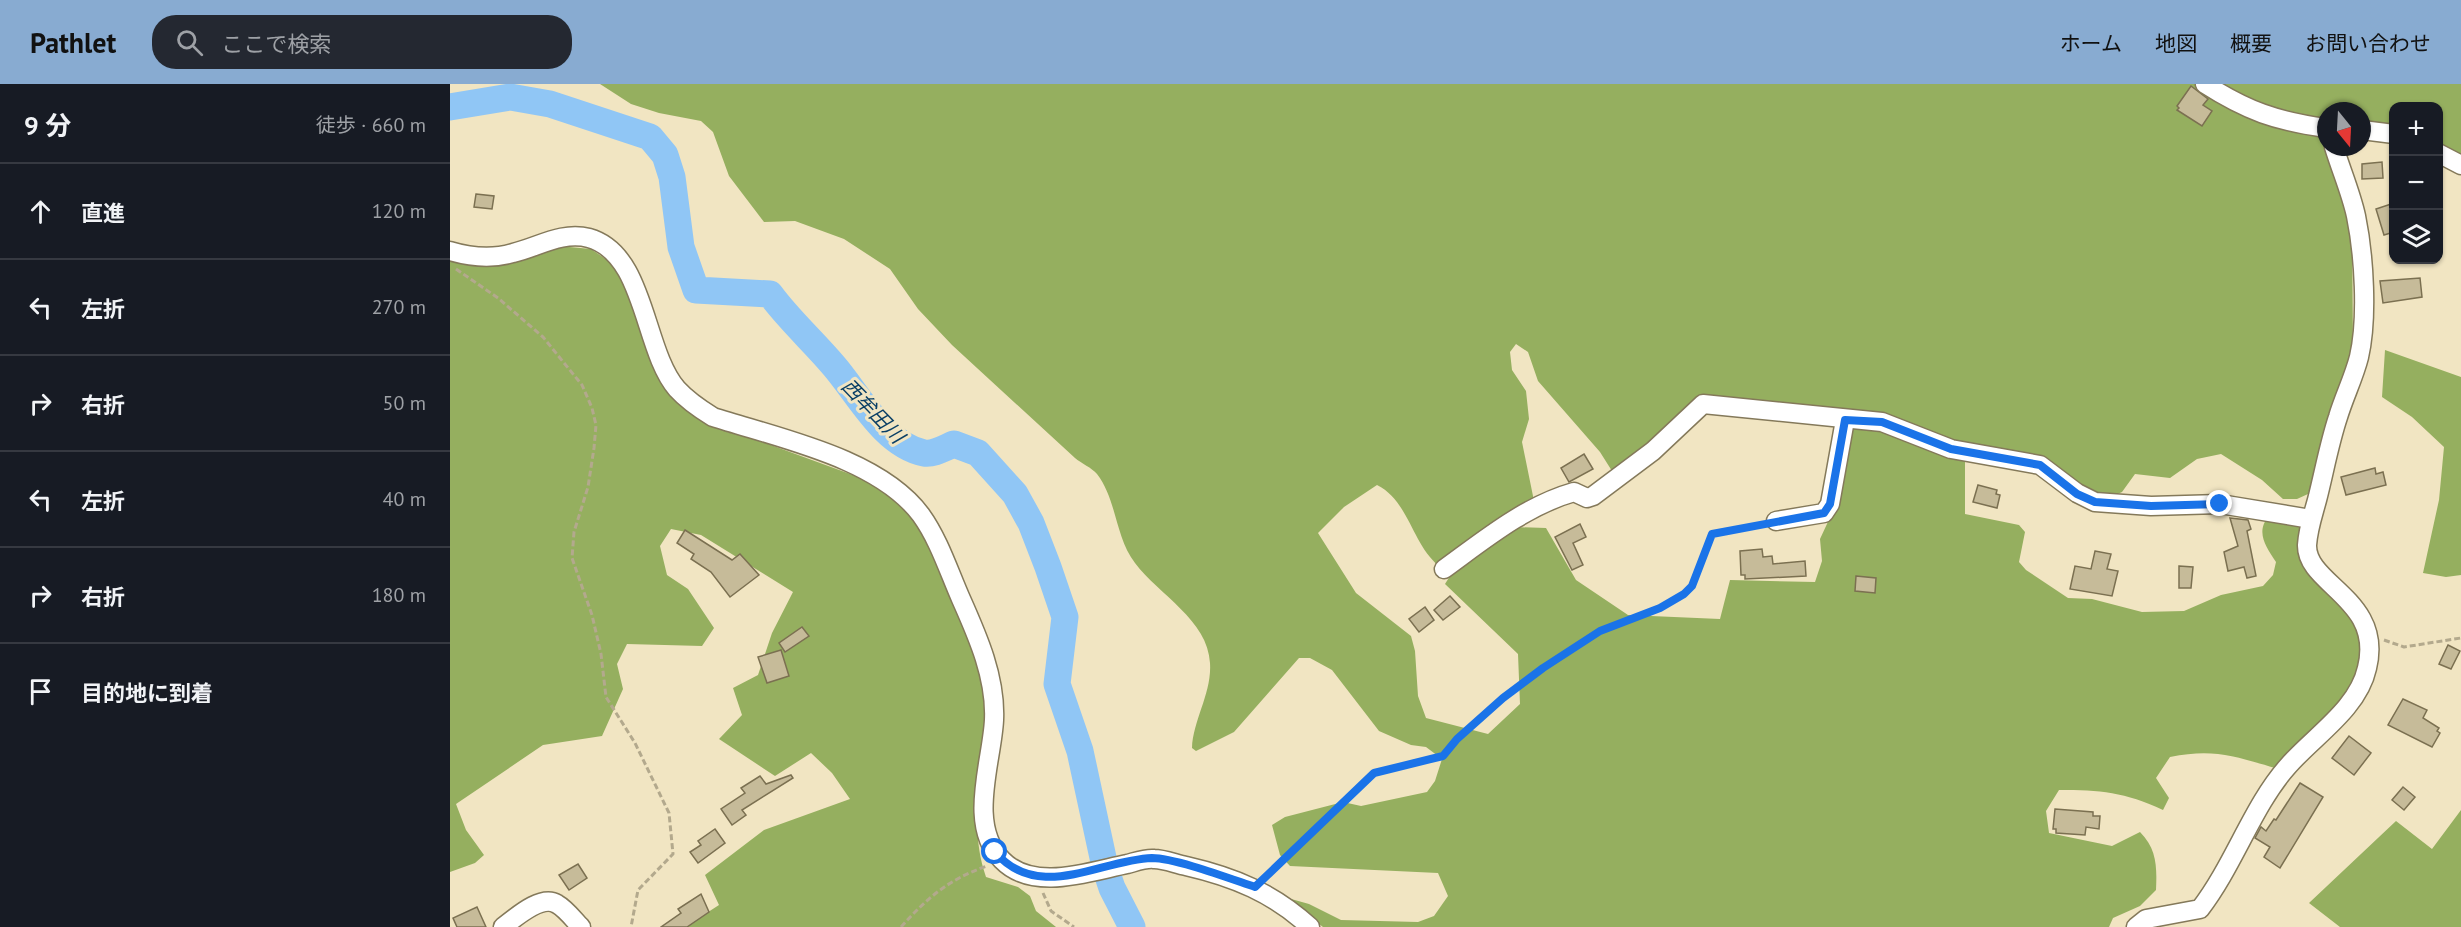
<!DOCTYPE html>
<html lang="ja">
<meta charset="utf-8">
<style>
:root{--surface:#171b24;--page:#242831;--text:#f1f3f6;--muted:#9ea1a6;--line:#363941;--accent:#88abd1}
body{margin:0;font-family:"PT Sans","Noto Sans JP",sans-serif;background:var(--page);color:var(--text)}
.controls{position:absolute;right:18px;top:18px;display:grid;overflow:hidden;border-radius:12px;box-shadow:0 2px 4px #0004}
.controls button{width:54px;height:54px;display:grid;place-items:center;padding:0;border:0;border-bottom:2px solid var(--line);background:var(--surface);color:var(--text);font:30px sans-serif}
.compass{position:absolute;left:1867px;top:18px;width:54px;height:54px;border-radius:50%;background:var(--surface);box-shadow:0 2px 4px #0004;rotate:162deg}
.stop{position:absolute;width:18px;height:18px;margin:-14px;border:4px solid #1a73e8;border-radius:50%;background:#fff}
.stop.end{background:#1a73e8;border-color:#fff;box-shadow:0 2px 6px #0008}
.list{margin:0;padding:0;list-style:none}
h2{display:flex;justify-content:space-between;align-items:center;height:78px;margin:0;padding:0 24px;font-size:26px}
h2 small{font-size:20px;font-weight:400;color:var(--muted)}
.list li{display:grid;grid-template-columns:39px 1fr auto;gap:18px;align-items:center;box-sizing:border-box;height:96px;padding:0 24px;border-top:2px solid var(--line)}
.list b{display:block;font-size:22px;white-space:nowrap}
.list em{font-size:20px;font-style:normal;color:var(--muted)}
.icon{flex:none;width:33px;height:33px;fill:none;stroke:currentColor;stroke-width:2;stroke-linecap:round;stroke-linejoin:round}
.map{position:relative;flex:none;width:2011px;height:843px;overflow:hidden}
header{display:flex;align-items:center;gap:36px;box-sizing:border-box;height:84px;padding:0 30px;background:var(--accent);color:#111}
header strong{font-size:28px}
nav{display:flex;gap:33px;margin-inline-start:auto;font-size:21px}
.search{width:420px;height:54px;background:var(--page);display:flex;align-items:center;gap:15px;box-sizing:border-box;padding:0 21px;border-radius:24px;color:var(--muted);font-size:22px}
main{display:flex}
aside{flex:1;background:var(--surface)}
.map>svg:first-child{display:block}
.forest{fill:#95af5f}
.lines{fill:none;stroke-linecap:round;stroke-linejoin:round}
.river{stroke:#90c6f5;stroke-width:27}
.building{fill:#c6bb99;stroke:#7b7051;stroke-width:1.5}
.street-casing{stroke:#84795a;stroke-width:21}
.path{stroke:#b3a98d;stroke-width:3;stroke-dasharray:6 3;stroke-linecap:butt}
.street{stroke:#fff;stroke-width:18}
.route{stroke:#1a73e8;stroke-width:8}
.labels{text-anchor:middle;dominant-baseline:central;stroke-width:6;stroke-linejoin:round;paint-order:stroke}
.water-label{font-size:20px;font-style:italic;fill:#0a3f65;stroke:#f1e5c2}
</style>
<header>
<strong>Pathlet</strong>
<div class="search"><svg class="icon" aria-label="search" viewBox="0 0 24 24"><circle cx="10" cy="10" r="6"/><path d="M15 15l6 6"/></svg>ここで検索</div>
<nav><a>ホーム</a><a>地図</a><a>概要</a><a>お問い合わせ</a></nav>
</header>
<main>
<aside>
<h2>9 分<small>徒歩 · 660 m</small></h2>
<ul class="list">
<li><svg class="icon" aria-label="ahead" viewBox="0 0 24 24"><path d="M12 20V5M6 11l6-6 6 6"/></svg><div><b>直進</b></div><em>120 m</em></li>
<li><svg class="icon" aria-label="left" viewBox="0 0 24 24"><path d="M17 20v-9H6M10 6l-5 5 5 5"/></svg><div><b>左折</b></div><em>270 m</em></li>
<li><svg class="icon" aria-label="right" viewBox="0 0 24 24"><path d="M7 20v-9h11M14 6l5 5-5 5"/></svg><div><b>右折</b></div><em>50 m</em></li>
<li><svg class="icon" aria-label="left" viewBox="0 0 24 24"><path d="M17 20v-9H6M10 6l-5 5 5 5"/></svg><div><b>左折</b></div><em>40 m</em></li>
<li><svg class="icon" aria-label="right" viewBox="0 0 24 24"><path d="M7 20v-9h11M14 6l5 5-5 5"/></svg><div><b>右折</b></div><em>180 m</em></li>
<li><svg class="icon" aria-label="arrive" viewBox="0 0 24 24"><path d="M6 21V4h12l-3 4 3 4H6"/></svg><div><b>目的地に到着</b></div></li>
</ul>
</aside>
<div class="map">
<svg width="2011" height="843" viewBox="0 0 2011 843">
<rect width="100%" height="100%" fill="#f1e5c2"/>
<g class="forest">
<path d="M 150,0 L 2011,0 L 2011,71 L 1989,60 L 1988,22 L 1944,22 L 1943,42 L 1912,39 L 1912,27 L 1876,27 L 1876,39 L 1871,40 L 1876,63 L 1902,137 L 1903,268 L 1858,410 L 1847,415 L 1833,415 L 1812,396 L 1771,370 L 1747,375 L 1720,394 L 1685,390 L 1672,408 L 1661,413 L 1647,414 L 1588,375 L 1503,360 L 1437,334 L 1329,325 L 1265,313 L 1251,315 L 1242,322 L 1175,386 L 1162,387 L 1150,368 L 1088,297 L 1078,268 L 1066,260 L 1060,268 L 1062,286 L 1076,307 L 1079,335 L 1072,358 L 1084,417 L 989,482 C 962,460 959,417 927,401 L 894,423 L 868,449 L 906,509 L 961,552 L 965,567 L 968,612 L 976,634 L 1038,650 L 1070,620 L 1068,570 L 995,500 L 1000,492 L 1062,443 L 1096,444 L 1126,496 L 1178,531 L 1270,535 L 1280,496 L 1365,498 L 1372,477 L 1370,455 L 1383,427 L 1396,345 L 1401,341 L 1432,344 L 1515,376 L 1515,430 L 1569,441 L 1575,448 L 1569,478 L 1576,486 L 1618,514 L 1642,515 L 1692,528 L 1734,527 L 1771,511 L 1813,502 L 1823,491 L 1826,478 C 1816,463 1805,448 1819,432 L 1852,444 C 1841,487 1879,496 1900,525 C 1908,535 1909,548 1911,560 C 1913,575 1910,592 1902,604 C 1882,636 1852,660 1825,684 C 1784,672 1763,664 1720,673 L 1706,694 L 1719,714 L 1713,726 C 1675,708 1650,706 1609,706 L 1596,727 L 1599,749 L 1662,762 L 1690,748 C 1707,765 1707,783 1706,806 L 1690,822 L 1663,834 L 1659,843 L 873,843 L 834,813 L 859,820 L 891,836 L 968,838 L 984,832 L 998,812 L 988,789 L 840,782 L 830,771 L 822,741 L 835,733 L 893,718 L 911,722 L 977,708 L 985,697 L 992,675 L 976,663 L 961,661 L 929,647 L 882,586 L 860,574 L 849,574 L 784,648 L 746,667 L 742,664 C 743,636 762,609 760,579 C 758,536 709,511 685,479 C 665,453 667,416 647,390 C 642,384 631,379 625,374 L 502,261 L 468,225 L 440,185 L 394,155 L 345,137 L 314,138 L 279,92 L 263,48 L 251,37 L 209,29 L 181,20 Z"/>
<path d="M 109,162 L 141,165 L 160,178 L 172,195 L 203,278 L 248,334 L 277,348 L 307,356 L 422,398 C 437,407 450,417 461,430 C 484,459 532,575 536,612 C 537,623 537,636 536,648 C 536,702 517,737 536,793 L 568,803 L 580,812 L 586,827 L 606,843 L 235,843 L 269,821 L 255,791 L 314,746 L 400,715 L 382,689 L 361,669 L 325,692 L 269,655 L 292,631 L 283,604 L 308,591 L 322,549 L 343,508 L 251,451 L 221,445 L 210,462 L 217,491 L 238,505 L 264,544 L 252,562 L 177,560 L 167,580 L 173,605 L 152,652 L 93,661 L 6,720 L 16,746 L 34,771 L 25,779 L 0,788 L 0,177 Z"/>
<polygon points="1935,266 2011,293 2011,491 1996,493 1973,489 1989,416 1994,363 1962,333 1932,313"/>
<polygon points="2011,726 2011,843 1890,843 1859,819 1946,737 1982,765"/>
</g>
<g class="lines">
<path class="river" d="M 0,23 L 60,13 L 100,20 L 200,53 L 215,71 L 222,93 L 231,163 L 246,206 L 320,210 C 339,236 363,257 384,282 C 409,311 434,361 474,369 C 483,371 496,363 504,360 L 528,369 L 565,410 L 581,439 L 598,483 L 615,533 L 607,600 L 630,667 L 655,783 L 662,804 L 682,843"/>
</g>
<g class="building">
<polygon points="1741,2 1758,15 1753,21 1762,27 1752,42 1727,26 1729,24 1727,22"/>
<polygon points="1932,78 1933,94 1912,95 1912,80"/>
<polygon points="26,110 44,112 42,125 24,123"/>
<polygon points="1944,119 1944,148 1934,151 1926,125"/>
<polygon points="1970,194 1972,213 1933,219 1930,197"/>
<polygon points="1134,370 1143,385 1119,398 1111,384"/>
<polygon points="1925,384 1926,390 1933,388 1936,401 1896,411 1891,393"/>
<polygon points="1528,401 1547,406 1546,410 1550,411 1547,424 1523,418"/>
<polygon points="1780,434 1798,436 1801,445 1797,447 1806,492 1797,494 1794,483 1778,487 1774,468 1788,462"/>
<polygon points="1130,440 1136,453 1123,459 1133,481 1122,486 1105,453"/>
<polygon points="235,446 282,476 290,470 309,491 280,513 261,488 241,475 244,470 227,459"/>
<polygon points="1312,465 1313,473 1322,472 1323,480 1355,477 1356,492 1295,495 1295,491 1291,491 1290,467"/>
<polygon points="1645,467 1661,470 1657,485 1668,487 1662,512 1620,505 1625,482 1641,485"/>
<polygon points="1729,482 1743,483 1741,504 1729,504"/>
<polygon points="1406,492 1426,494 1425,509 1405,507"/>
<polygon points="1000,512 1010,523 993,536 984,526"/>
<polygon points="975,523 984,536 969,548 959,535"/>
<polygon points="352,543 359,552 335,568 329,559"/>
<polygon points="1998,561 2010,567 2001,585 1989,580"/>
<polygon points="331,566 339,592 317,599 308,573"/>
<polygon points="1953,615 1977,626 1973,634 1989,644 1987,647 1990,649 1982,663 1938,641"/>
<polygon points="1899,652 1921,669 1904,691 1882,674"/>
<polygon points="341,691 343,694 292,726 296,731 282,741 271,725 295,709 291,704 310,692 316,700"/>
<polygon points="1850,699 1873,713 1830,784 1814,773 1820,763 1805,754 1811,743 1816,747 1824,735 1826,736"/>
<polygon points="1953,703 1965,713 1954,726 1942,716"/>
<polygon points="1605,725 1643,728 1643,732 1650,732 1649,745 1636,743 1635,751 1606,749 1606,745 1603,745"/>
<polygon points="265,745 275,759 248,779 240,768 251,761 248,757"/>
<polygon points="128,780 137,794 119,806 109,791"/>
<polygon points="251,810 259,828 237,843 211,843 231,829 228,825"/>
<polygon points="27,823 36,843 7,843 3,834"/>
</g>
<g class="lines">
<g class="street-casing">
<g id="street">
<path d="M 1755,0 C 1797,27 1826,37 1876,44"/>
<polyline points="1912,46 1944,50"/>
<polyline points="1988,69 2011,81"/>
<path d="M 0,167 C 20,173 43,175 63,169 C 88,163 112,147 139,154 C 196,170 193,266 227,305 C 237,316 250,325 263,333 C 328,354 429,374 471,431 C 489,456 499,488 511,515 C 528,553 546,594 544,636 C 542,678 517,741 552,776 C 583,808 638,788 677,780 C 685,778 696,774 704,775 C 714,775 726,780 736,782 C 784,793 823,809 860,843"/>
<polyline points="1326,437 1374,429 1380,420 1395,336"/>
<path d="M 994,485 C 1034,456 1075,422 1124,408 L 1137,414 L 1143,412 L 1203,367 L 1253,320 L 1432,338 L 1501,365 L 1590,381 L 1627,409 L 1645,418 L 1701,422 L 1770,420 L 1861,435"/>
<path d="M 53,843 C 65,834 91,810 107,820 C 116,825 124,836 131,843"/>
<path d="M 1686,843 L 1696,835 L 1750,825 C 1784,781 1803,721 1838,682 C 1864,652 1908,625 1917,584 C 1934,515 1856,501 1857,461 C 1858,445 1863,431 1867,416 C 1874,389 1879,360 1888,333 C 1894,313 1904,293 1909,273 C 1918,234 1914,171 1906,132 C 1901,109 1891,86 1884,63"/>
</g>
</g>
<g class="path">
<polyline points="6,185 48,214 93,253 132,301 142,324 146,341 144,364 138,403 124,448 122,474 142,531 151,570 156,613 185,659 219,729 223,770 188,806 181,843"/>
<polyline points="1934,556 1954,563 2011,554"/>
<polyline points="814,794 924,689 993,672 1007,655 1053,614 1093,584 1150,547 1210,524 1234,510 1242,502 1262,450 1310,440"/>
<polyline points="593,809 601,827 624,843"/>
<path d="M 451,843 C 477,814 499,795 537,782"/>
</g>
<use href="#street" class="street"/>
</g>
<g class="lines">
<path class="route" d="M 545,768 C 589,819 649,776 702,774 C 725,774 781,795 805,803 L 924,689 L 993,672 L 1007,655 L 1053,614 L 1093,584 L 1150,547 L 1210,524 L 1234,510 L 1242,502 L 1262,450 L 1374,429 L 1380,420 L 1395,336 L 1432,338 L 1501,365 L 1590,381 L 1627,410 L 1645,418 L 1701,422 L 1770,420"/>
</g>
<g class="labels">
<g class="water-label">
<text transform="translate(423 327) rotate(46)">西牟田川</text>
</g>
</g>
</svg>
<div class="controls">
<button>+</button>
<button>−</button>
<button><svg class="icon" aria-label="layers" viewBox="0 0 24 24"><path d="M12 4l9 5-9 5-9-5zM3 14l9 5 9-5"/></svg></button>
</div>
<svg class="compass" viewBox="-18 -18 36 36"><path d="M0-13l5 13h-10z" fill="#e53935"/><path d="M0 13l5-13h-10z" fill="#9ea1a6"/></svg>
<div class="stop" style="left:545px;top:768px"></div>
<div class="stop end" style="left:1770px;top:420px"></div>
</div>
</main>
